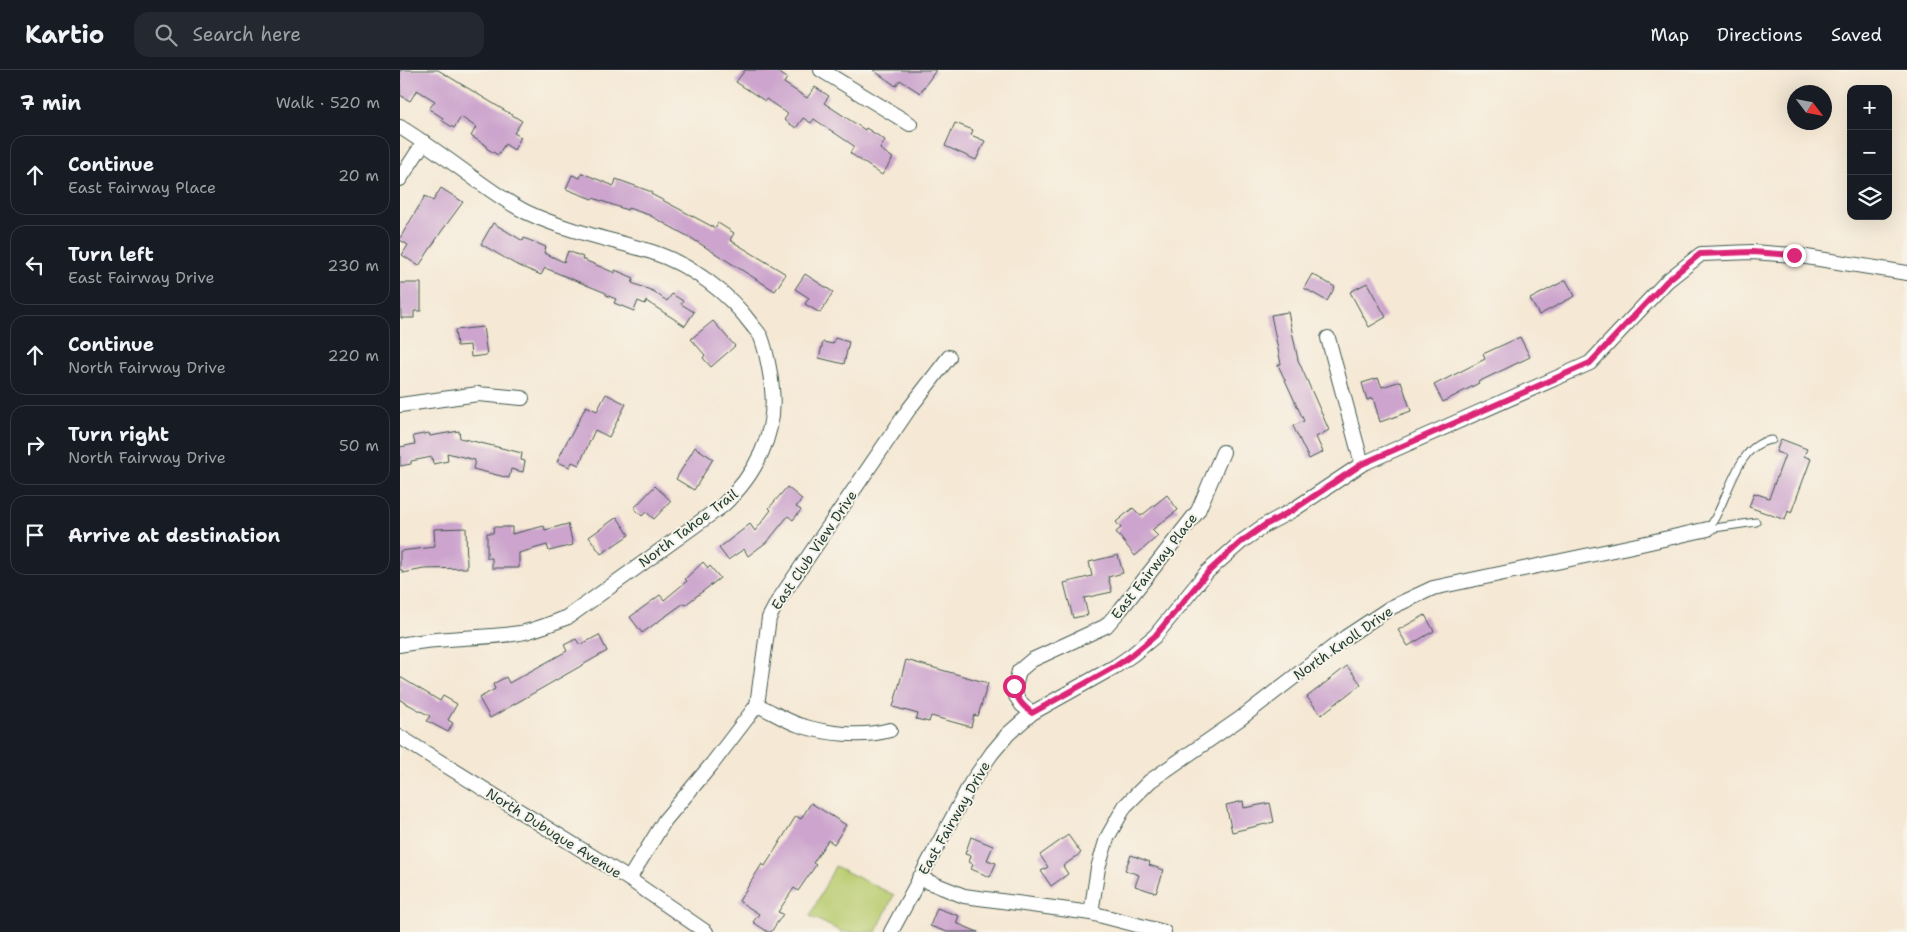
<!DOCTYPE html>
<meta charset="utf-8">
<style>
:root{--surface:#171b24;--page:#242831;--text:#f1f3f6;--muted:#9ea1a6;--line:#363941}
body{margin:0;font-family:"Shantell Sans",sans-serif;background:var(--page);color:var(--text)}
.controls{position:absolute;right:15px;top:15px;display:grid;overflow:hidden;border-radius:10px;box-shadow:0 5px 20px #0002}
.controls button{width:45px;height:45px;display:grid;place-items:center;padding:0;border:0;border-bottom:1px solid var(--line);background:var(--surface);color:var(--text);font:25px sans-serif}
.compass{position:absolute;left:1387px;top:15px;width:45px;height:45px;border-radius:50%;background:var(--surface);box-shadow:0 5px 20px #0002;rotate:122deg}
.stop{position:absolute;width:15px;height:15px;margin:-11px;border:4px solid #db2777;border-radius:50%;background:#fff}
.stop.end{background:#db2777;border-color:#fff;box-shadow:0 1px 5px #0008}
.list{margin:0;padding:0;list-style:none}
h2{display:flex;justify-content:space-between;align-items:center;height:65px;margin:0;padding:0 20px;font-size:21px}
h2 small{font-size:16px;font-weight:400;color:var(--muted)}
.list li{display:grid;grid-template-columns:32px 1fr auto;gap:15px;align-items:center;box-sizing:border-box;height:80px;margin:0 10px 10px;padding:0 10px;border:1px solid var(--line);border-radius:15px}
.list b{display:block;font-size:19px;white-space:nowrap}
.list p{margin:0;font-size:16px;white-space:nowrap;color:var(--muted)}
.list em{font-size:16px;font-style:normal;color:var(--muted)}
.icon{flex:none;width:28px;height:28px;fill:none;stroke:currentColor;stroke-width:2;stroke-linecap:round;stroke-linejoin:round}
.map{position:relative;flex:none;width:1507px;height:862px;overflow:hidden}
header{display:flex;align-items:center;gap:30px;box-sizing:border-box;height:70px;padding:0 25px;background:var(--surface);border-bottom:1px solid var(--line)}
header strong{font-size:24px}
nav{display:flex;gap:28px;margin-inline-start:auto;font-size:18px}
.search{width:350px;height:45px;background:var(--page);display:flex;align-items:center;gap:12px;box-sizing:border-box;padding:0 18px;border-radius:15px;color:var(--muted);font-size:19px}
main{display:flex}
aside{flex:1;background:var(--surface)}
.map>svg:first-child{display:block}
.green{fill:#b9cc6f;stroke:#6c8452}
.building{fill:#cca4cd}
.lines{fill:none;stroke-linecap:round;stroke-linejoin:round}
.service-casing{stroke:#3f574c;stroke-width:9}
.minor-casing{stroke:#3f574c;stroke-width:16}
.service{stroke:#fff;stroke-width:7}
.minor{stroke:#fff;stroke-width:14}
.route{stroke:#db2777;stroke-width:6}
.labels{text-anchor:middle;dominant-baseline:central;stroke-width:4;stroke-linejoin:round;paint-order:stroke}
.street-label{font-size:14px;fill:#1f3d34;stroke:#f7f3e8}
</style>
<header>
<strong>Kartio</strong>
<div class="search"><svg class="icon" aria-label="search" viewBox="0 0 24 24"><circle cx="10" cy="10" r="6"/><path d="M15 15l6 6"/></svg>Search here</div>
<nav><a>Map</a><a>Directions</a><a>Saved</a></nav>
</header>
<main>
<aside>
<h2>7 min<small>Walk · 520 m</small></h2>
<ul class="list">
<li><svg class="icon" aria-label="ahead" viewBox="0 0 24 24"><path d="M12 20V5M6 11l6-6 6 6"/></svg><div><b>Continue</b><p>East Fairway Place</p></div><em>20 m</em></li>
<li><svg class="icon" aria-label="left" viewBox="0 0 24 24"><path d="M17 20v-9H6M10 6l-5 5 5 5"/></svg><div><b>Turn left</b><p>East Fairway Drive</p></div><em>230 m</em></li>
<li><svg class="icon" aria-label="ahead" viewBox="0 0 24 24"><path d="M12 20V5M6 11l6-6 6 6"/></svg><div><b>Continue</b><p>North Fairway Drive</p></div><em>220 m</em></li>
<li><svg class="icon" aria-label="right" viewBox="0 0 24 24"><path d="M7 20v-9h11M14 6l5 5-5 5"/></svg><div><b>Turn right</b><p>North Fairway Drive</p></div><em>50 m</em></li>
<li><svg class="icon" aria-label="arrive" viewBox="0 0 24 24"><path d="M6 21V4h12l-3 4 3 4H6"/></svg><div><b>Arrive at destination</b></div></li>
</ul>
</aside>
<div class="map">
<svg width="1507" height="862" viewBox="0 0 1507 862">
<rect width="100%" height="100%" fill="#f7f3e8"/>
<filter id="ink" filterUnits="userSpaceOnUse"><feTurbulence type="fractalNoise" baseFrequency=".02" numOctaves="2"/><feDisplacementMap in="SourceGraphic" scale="10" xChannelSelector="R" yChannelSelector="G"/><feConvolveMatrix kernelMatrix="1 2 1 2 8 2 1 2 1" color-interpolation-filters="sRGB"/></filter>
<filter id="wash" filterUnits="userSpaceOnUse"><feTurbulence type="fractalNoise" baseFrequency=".0096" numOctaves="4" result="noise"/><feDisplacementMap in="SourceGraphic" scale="20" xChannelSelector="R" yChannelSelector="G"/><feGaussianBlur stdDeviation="1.12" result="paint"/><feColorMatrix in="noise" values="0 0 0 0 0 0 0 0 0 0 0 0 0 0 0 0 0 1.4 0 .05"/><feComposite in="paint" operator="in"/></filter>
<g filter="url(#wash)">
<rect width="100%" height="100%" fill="#f5e8d4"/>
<polygon class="green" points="435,796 494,825 476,862 442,862 410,846"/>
<g id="blocks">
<g class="building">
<polygon points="0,0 38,0 122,51 114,63 121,67 114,80 105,74 98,85 86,78 87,76 71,66 76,57 61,47 54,58 41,50 43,48 29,39 35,31 17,20 10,31 0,25"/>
<polygon points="345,0 375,0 387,8 384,13 407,28 415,17 429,26 424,33 465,60 466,58 485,70 480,79 493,88 482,105 450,83 454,76 414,49 411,53 403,48 396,58 384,50 388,44 366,29 365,31 336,12"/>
<polygon points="473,0 536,0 520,23 500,10 496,16"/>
<polygon points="555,53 573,60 571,65 585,71 576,90 545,76"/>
<polygon points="182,103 214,116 216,109 252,122 251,124 315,158 318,153 334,163 330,170 386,204 375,221 291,168 249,145 228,138 227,140 193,128 192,129 166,119 172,105 180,108"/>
<polygon points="41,118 63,132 41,162 19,196 2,185 8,175 0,170 0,168 25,126 33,131"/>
<polygon points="93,153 123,171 124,168 146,177 144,183 164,192 168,181 183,187 182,189 215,203 215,200 234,208 232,213 253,221 267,231 272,224 283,231 281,234 294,242 285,256 246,231 245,234 238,231 234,241 214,233 216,229 206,225 206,223 145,198 141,205 115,194 81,174"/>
<polygon points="405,204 433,222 420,243 405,234 409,228 395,219"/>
<polygon points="912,204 935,217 927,231 904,218"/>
<polygon points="1166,210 1175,226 1139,245 1130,229"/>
<polygon points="0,213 21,213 21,241 14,241 14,248 1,248"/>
<polygon points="967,213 986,247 969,257 950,222"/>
<polygon points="888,242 898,290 929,360 916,367 923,382 909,389 893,356 904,351 878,295 881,294 871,245"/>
<polygon points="313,251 335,276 311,297 303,288 305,285 291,269"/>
<polygon points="83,257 87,285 71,287 70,275 57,276 55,260"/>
<polygon points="1120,267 1130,287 1078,312 1079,313 1043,332 1034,315 1085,289 1083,284"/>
<polygon points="435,268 449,272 444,294 419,288 423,272 433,274"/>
<polygon points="978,308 982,317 1001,311 1011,341 980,352 973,328 967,330 962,313"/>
<polygon points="206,324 226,334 209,367 195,360 179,395 172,392 170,397 157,392 169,367 170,367 186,336 197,341"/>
<polygon points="59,361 60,368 122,383 121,390 125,391 123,402 111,399 109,408 73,399 75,390 47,383 48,391 33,394 32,387 11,391 11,394 0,396 0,377 15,374 13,366 29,363 30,366"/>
<polygon points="1381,369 1407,379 1404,386 1411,389 1391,443 1388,441 1385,450 1349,437 1354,423 1369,428 1385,385 1376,382"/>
<polygon points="295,377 313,389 294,420 276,409"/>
<polygon points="255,416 271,431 254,449 246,442 242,446 234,438"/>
<polygon points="387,417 402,429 396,437 401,440 393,450 388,446 368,471 348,486 344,479 328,490 319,478 350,454 355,461 371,440 369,438"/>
<polygon points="767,425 778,440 752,460 758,466 735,486 716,462 721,458 716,452 733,438 741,446"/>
<polygon points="217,447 229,465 201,484 189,467"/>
<polygon points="168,454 173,475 149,481 147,475 119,483 119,498 92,498 92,488 87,488 87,463 93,463 94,457 112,457 112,464 144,456 145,460"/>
<polygon points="66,458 67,498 24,499 3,503 2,500 0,500 0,481 35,477 34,459"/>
<polygon points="718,485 723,503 708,507 712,522 684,528 688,545 673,548 664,513 692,506 689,492"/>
<polygon points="303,492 308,498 310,496 320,508 285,535 284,533 242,563 230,547 260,525 264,530 287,511 285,509"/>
<polygon points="1025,545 1034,561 1008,576 998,560"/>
<polygon points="199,565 207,581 90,648 79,628 95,619 93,614 106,607 109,613 167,581 164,575 176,569 180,575"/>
<polygon points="506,590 588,613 578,646 574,645 571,657 531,646 529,652 516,649 518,644 493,637"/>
<polygon points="947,596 961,614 921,645 907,627"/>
<polygon points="0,607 40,631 43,626 57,634 48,650 53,653 48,662 27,651 30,646 0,630"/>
<polygon points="843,731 844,738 870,733 874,752 832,762 826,735"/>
<polygon points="411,733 446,755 434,774 428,770 413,793 416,795 398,821 394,818 378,842 383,844 371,862 368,862 353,852 359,844 339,831 362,794 365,796 396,746 401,749"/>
<polygon points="668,765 681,783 663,796 668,804 651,816 641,801 648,797 640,785"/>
<polygon points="571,767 593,776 587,790 596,793 590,807 571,799 573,794 569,792 571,786 565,784"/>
<polygon points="731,785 750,792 749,795 764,800 756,823 735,816 739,805 725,800"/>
<polygon points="537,838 559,846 556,853 578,862 547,862 530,856"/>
</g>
</g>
</g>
<g filter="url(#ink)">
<use href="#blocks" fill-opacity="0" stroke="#3f574c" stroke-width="1"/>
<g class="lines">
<g class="service-casing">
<g id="service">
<path d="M 1308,459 C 1328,435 1335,373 1372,370"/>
<polyline points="1308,459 1356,452"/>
</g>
</g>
<g class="minor-casing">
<g id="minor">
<polyline points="421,0 510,54"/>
<path d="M 0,57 C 26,73 50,91 75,109 C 92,121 108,133 126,142 C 166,161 210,169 252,182 C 291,195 328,222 352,255 C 355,259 359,263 361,267 C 366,279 371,306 372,319 C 377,364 355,406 322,436 L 168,547 C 152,553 136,560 120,563 C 80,569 39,567 0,575"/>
<polyline points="0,109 24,72"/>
<polyline points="928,268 962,394"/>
<polyline points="0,335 78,324 122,328"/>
<path d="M 357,635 C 371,641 384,650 399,655 C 427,664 461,668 490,660"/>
<polyline points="632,643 622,635 616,626 615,617 619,601 632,590 706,556 721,539 798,441 823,382"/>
<polyline points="0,667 229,809 306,862"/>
<polyline points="519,808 564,826 691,843 764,862"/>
<polyline points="229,809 265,750 312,694 357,635 369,548 378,531 509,339 549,287"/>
<polyline points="691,843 698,798 707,768 725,736 750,711 841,648 946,567 990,538 1033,518 1237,475 1308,459"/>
<polyline points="491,862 571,713 592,683 608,664 632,643 716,596 732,585 755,566 807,502 841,472 865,455 893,440 962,394 1190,293 1267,211 1301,184 1352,182 1394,185 1507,203"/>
</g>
</g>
<use href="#service" class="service"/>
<use href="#minor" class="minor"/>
</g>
</g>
<g class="lines" filter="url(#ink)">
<path class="route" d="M 614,616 C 617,630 622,635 632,643 L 716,596 L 732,585 L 755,566 L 808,502 L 841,472 L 865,455 L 893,440 L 962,394 L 1190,293 L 1267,211 L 1300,184 L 1352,182 L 1394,185"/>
</g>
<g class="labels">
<g class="street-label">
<text transform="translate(288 458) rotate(-37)">North Tahoe Trail</text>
<text transform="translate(414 480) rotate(-56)">East Club View Drive</text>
<text transform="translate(754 496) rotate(-52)">East Fairway Place</text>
<text transform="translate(943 573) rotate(-35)">North Knoll Drive</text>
<text transform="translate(554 748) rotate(-60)">East Fairway Drive</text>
<text transform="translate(154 763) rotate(32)">North Dubuque Avenue</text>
</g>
</g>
</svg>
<div class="controls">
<button>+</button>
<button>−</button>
<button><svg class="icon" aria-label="layers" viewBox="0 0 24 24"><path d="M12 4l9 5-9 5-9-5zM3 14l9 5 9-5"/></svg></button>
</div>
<svg class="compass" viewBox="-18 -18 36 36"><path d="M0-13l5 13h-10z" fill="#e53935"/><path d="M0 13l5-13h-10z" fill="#9ea1a6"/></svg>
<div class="stop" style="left:614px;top:616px"></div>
<div class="stop end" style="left:1394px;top:185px"></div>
</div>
</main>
